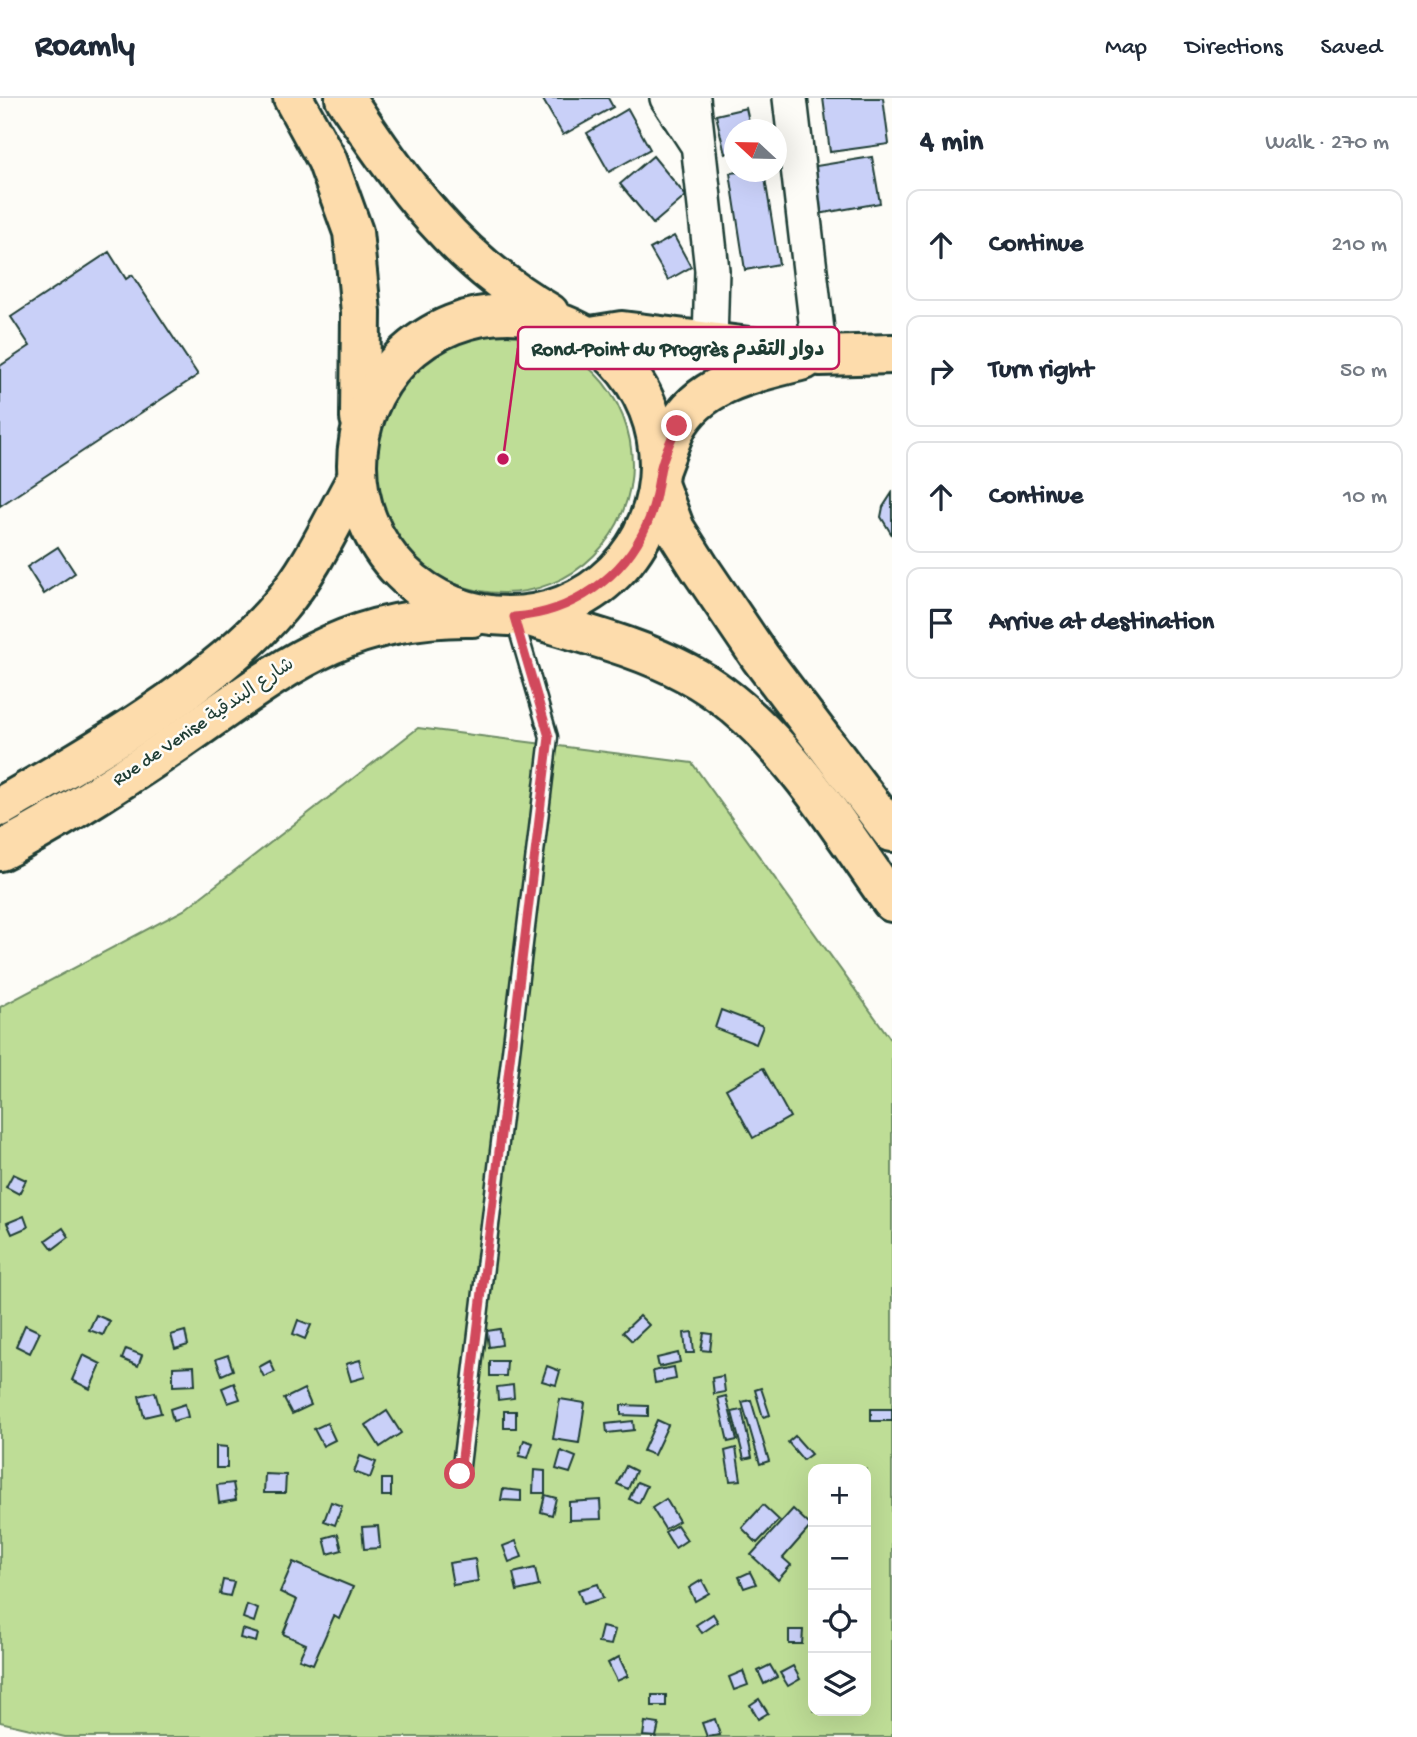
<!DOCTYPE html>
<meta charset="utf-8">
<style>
:root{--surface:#fff;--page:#f6f6f7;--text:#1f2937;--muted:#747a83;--line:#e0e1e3}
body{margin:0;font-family:"Gochi Hand","Playpen Sans Arabic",sans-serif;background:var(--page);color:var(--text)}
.controls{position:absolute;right:21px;bottom:21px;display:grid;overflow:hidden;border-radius:14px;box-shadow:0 7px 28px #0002}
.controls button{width:63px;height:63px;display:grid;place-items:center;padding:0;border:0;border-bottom:2px solid var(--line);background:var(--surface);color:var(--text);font:35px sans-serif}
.compass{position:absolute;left:724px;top:21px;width:63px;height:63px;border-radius:50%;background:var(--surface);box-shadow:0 7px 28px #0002;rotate:292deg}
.stop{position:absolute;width:21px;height:21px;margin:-16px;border:5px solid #d1495b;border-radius:50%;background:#fff}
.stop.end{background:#d1495b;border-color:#fff;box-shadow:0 2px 7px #0008}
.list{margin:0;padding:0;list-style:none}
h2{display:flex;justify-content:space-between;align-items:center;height:91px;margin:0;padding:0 28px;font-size:30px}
h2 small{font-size:23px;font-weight:400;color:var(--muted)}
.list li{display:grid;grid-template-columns:46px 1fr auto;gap:21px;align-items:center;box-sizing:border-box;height:112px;margin:0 14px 14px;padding:0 14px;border:2px solid var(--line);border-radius:14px}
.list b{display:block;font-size:26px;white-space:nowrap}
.list em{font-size:23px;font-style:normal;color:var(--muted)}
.icon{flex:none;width:38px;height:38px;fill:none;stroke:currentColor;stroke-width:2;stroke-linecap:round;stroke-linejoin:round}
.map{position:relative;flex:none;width:892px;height:1639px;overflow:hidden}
header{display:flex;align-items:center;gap:42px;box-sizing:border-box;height:98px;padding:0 35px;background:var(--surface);border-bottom:2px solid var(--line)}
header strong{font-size:33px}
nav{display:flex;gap:38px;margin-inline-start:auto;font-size:24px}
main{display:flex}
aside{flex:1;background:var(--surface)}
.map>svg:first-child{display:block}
.green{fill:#bedd96;stroke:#6e8d65;stroke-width:2;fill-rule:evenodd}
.building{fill:#c9d0f8;stroke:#1f3d34;stroke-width:2}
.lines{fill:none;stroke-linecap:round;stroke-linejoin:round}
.lane-casing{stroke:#1f3d34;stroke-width:21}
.street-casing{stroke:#1f3d34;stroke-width:38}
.primary-casing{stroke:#1f3d34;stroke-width:44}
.highway-casing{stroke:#1f3d34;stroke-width:44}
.lane{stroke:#fdfcf7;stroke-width:16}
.street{stroke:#fdfcf7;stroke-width:33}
.primary{stroke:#fddcac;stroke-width:38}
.highway{stroke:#fddcac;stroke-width:38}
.route{stroke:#d1495b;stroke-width:9}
.labels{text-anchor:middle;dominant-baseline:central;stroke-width:5;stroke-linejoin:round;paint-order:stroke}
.street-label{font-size:19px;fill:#1f3d34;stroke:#fdfcf7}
.leader{fill:none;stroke:#c2185b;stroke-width:2.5}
.callout-dot{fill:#c2185b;stroke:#fdfcf7;stroke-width:2.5}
.callout{fill:#fdfcf7;stroke:#c2185b;stroke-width:2.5}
.callout-label{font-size:21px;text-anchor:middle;font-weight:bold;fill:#1f3d34}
</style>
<header>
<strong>Roamly</strong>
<nav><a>Map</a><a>Directions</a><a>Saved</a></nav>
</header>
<main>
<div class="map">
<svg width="892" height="1639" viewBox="0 0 892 1639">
<rect width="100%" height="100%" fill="#fdfcf7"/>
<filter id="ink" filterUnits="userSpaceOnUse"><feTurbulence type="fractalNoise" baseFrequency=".0143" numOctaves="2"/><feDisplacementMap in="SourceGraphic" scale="14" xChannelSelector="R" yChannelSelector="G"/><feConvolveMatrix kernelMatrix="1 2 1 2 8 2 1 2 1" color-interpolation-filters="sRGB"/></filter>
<g filter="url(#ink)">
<g class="green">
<circle cx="503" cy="366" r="129"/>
<path d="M 418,630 L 692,665 L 892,943 L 892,1639 L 65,1639 L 0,1624 L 0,909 L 184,812 ZM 813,1371 L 866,1371 L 866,1613 L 813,1613 Z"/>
</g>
<g class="building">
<polygon points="542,0 608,0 613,9 563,37"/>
<polygon points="823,0 883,0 889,46 830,54"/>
<polygon points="746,10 751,32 734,32 734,53 725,56 716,17"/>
<polygon points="628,11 650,51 609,74 587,35"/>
<polygon points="653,58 686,98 653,126 620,86"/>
<polygon points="872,59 880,105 818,116 810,69"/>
<polygon points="740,74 764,74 779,166 745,172 730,75"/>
<polygon points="674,138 691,169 668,182 650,151"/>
<polygon points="109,154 126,181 132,177 198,277 0,408 0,268 30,248 11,219"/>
<polygon points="892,395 892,437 881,419 883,409"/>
<polygon points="58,449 75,475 44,496 27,469"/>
<polygon points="721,912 763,928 756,946 715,930"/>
<polygon points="763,970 790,1019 753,1040 726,991"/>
<polygon points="13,1076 26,1082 19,1096 6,1089"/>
<polygon points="24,1118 28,1129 12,1136 7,1125"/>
<polygon points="63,1130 69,1139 53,1151 46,1142"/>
<polygon points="96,1217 110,1223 103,1237 89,1232"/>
<polygon points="640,1218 649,1227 632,1243 623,1234"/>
<polygon points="298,1222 311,1227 305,1241 293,1236"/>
<polygon points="25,1227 40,1234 30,1255 16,1248"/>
<polygon points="500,1231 502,1247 489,1249 487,1233"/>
<polygon points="185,1233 188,1247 175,1251 171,1237"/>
<polygon points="692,1234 694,1255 686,1255 684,1235"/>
<polygon points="704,1235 712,1236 710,1253 701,1252"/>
<polygon points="126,1251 142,1257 138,1268 122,1261"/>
<polygon points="678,1255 680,1264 659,1269 657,1260"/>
<polygon points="83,1257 101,1266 90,1291 72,1282"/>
<polygon points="228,1257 233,1272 222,1277 216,1261"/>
<polygon points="360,1262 365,1279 351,1283 346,1266"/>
<polygon points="270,1263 275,1274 264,1279 259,1269"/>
<polygon points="490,1263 507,1263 506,1278 490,1278"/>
<polygon points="194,1268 195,1287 173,1288 173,1269"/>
<polygon points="547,1268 560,1273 556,1287 542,1283"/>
<polygon points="674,1269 676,1281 655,1285 653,1273"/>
<polygon points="723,1278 725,1294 714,1296 712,1280"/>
<polygon points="234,1285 240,1301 228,1305 222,1290"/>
<polygon points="513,1287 514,1300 498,1302 497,1289"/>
<polygon points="761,1290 770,1317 763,1319 755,1292"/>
<polygon points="304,1291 311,1307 292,1316 284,1301"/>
<polygon points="155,1294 161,1315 144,1319 139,1298"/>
<polygon points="726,1298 737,1342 728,1344 718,1300"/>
<polygon points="560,1301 585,1305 579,1345 553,1341"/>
<polygon points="751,1302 769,1363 760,1366 742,1304"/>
<polygon points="185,1306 188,1319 173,1323 170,1311"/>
<polygon points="621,1307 648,1308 648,1318 621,1317"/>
<rect x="871" y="1311" width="21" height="12"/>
<polygon points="742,1312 752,1359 744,1361 732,1314"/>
<polygon points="387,1313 401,1335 380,1349 366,1327"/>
<rect x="504" y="1313" width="12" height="17"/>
<polygon points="657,1322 668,1327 654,1357 643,1353"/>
<polygon points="633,1323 634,1332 607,1335 606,1326"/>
<polygon points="327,1325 335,1342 323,1348 314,1331"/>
<polygon points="795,1338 811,1356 803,1362 788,1344"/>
<polygon points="524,1342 533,1345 528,1360 519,1358"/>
<polygon points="216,1348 227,1349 227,1370 216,1370"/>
<polygon points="736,1350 741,1382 730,1383 725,1353"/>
<polygon points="561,1353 576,1359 570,1375 556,1371"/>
<polygon points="360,1358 376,1364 370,1380 354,1374"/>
<polygon points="626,1368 636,1373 628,1391 617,1386"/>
<polygon points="534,1372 545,1373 545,1395 533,1395"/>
<polygon points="265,1376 286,1377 285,1395 264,1395"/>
<rect x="382" y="1381" width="9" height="17"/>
<polygon points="637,1384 647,1388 639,1405 629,1401"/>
<polygon points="233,1385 236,1402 219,1405 217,1387"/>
<polygon points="503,1391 521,1393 521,1403 501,1402"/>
<polygon points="545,1397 556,1400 552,1417 541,1414"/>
<polygon points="666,1401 679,1423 665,1431 652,1410"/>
<polygon points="600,1402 601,1421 569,1422 569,1404"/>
<polygon points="331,1404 342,1408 335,1427 324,1423"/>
<polygon points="763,1407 779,1422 757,1445 742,1430"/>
<polygon points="793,1411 811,1428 783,1460 791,1467 778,1482 751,1457"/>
<polygon points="677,1427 687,1442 675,1450 665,1434"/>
<polygon points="378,1428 380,1450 364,1451 362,1429"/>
<polygon points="338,1436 342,1452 328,1456 324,1440"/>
<polygon points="516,1443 522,1459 509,1464 503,1448"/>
<polygon points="475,1461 478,1483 453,1487 449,1465"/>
<polygon points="293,1464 353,1489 339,1521 334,1518 313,1566 299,1561 306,1546 283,1536 297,1502 280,1494"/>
<polygon points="535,1470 539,1488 517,1493 513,1475"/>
<polygon points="750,1474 756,1486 744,1490 739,1479"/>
<polygon points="223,1482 234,1484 230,1498 220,1496"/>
<polygon points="702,1482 709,1495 695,1503 689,1490"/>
<polygon points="598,1486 603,1500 583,1506 578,1492"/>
<polygon points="247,1507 258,1511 254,1524 243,1520"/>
<polygon points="713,1516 718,1524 702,1535 696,1527"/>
<polygon points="602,1529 615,1532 611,1547 598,1545"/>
<polygon points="242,1531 258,1536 256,1544 240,1540"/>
<polygon points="789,1532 803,1532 802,1546 789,1546"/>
<polygon points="619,1559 628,1578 617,1583 608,1565"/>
<polygon points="770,1567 777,1579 764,1586 758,1573"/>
<polygon points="793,1568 800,1581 788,1588 780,1575"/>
<polygon points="743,1573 748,1587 734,1592 729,1579"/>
<rect x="652" y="1597" width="14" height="11"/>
<polygon points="759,1601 768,1615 758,1621 750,1607"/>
<polygon points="715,1621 720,1637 707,1639 702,1625"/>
<polygon points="645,1624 659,1626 656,1639 643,1638"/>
</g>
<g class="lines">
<g class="lane-casing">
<polyline id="lane" points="460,1376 549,639 514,519"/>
</g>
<g class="street-casing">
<g id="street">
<polyline points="667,0 695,43"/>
<polyline points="693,0 712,172 710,244"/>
<polyline points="790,0 820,258"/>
</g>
</g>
<g class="primary-casing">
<g id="primary">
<polyline points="293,0 327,62 353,134 361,214 360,320"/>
<path d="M 345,0 C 403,87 456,162 549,215"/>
<circle cx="508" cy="367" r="151"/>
<polyline points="591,238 622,233 820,258 892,256"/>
<path d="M 660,371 C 665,358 670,343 676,330 C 701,283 758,274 804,262"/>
<path d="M 0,709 C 87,659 217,584 280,508 C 313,469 332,424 357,380"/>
<path d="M 0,753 C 61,722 119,684 176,645 C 278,575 341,517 472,519"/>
</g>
</g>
<g class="highway-casing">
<g id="highway">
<polyline points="658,386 675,431 699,469 760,559 892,734"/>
<path d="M 526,518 C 580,535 637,548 687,575 C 775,621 836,726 892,804"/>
</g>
</g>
<use href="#lane" class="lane"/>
<use href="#street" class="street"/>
<use href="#primary" class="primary"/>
<use href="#highway" class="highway"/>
</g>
</g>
<g class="lines" filter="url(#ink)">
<path class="route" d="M 460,1376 L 549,639 L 514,519 C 572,515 624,479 647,426 C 655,409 657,391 660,374 C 662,359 671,343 677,328"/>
</g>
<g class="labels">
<g class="street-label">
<text transform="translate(204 625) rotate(-34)">Rue de Venise شارع البندقية</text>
</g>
</g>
<path class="leader" d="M503 361L518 250"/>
<circle class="callout-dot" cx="503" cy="361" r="7"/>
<rect class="callout" x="518" y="229" width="321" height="42" rx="7"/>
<g class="callout-label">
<text x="678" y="257">Rond-Point du Progrès دوار التقدم</text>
</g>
</svg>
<div class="controls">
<button>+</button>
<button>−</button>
<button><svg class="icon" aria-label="locate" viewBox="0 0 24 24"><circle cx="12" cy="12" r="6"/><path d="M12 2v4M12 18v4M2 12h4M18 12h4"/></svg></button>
<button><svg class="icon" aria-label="layers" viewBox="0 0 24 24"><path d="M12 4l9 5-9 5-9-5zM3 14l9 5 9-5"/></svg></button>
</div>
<svg class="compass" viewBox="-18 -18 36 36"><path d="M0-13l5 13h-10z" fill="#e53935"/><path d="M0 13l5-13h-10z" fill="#747a83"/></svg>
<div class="stop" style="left:460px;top:1376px"></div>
<div class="stop end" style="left:677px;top:328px"></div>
</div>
<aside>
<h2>4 min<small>Walk · 270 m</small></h2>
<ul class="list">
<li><svg class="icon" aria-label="ahead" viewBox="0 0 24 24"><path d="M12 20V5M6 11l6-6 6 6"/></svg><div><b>Continue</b></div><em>210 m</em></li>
<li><svg class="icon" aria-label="right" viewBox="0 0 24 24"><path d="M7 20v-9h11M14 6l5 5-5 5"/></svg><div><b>Turn right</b></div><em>50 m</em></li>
<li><svg class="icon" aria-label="ahead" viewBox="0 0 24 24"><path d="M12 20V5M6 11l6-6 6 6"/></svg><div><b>Continue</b></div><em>10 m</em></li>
<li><svg class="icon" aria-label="arrive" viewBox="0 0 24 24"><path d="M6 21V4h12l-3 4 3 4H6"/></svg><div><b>Arrive at destination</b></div></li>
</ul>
</aside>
</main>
